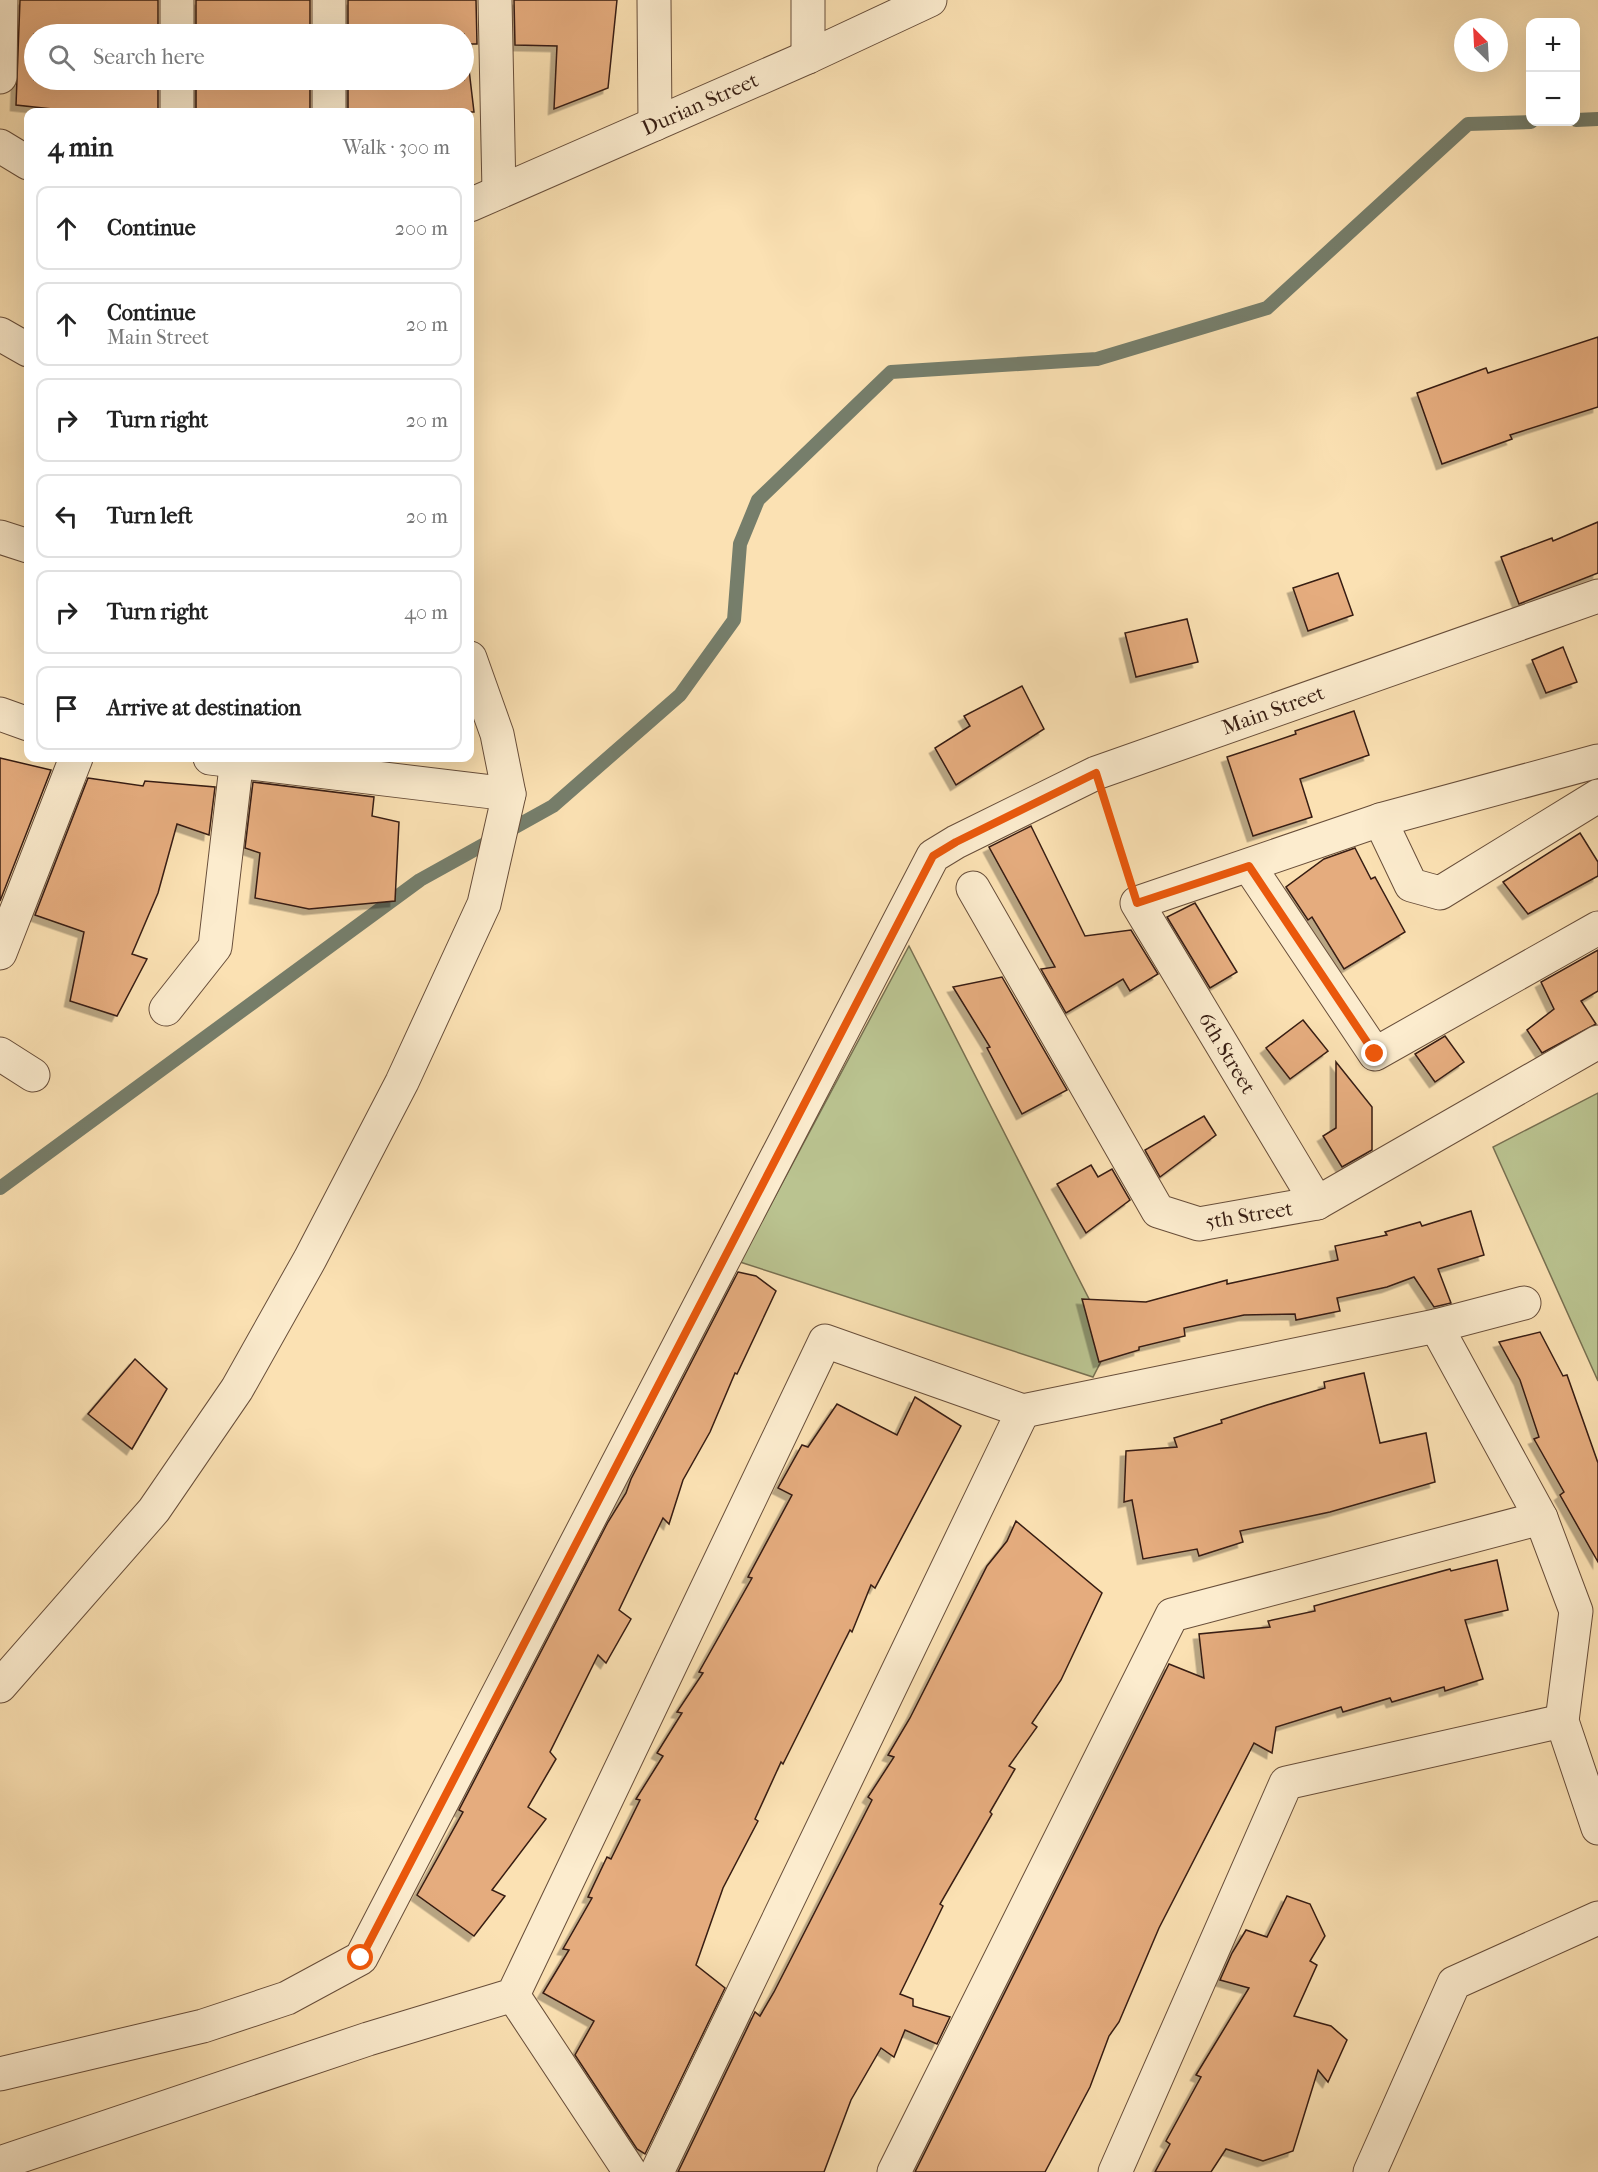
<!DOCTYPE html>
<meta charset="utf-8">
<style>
:root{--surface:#fff;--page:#f6f6f6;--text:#222;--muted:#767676;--line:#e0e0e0}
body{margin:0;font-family:"IM FELL French Canon",serif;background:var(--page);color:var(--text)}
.controls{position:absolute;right:18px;top:18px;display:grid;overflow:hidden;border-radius:12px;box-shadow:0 6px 24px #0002}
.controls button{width:54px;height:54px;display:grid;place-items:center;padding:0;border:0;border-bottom:2px solid var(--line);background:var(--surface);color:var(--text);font:30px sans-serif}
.compass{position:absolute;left:1454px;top:18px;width:54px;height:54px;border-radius:50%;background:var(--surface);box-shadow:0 6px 24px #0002;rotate:336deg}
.stop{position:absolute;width:18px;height:18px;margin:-14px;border:4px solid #ea580c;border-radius:50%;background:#fff}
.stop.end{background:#ea580c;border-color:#fff;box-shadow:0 2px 6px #0008}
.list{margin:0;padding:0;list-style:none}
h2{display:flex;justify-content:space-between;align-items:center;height:78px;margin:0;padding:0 24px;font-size:26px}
h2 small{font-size:20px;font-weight:400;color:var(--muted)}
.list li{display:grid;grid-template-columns:39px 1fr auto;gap:18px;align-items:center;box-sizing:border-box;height:84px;margin:0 12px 12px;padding:0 12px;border:2px solid var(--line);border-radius:12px}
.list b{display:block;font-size:22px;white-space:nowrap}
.list p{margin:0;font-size:20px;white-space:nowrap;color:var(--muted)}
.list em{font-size:20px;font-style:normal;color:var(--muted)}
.icon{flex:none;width:33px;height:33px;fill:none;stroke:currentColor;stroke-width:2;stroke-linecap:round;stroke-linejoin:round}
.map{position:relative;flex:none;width:1598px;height:2172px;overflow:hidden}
.search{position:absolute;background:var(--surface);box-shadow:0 6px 24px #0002;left:24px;top:24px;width:450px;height:66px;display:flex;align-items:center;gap:15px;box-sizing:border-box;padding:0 21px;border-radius:33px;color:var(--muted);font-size:22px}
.panel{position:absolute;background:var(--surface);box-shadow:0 6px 24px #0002;left:24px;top:108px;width:450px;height:654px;border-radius:12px}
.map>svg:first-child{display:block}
.green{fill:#bac390;stroke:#787051;stroke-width:1.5}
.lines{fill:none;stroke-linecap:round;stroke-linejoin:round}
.stream{stroke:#767e6b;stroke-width:14}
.building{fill:#e5ac7e;stroke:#371d12;stroke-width:1.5;filter:url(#shadow)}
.minor-casing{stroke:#684e3a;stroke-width:35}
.tertiary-casing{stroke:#684e3a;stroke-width:35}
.path{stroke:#371d12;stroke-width:4;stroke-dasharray:1.5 3;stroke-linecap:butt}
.minor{stroke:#fcecce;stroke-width:33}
.tertiary{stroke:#fcecce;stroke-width:33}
.route{stroke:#ea580c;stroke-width:8}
.labels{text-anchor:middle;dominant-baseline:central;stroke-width:5;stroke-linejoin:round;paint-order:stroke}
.street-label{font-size:21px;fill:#371d12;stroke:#fcecce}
</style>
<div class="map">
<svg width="1598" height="2172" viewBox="0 0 1598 2172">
<defs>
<filter id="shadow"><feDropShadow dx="-5.5" dy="5.5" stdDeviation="0" flood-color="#0004"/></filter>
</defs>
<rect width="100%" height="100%" fill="#fbe1b3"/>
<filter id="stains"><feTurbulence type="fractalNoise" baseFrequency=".00333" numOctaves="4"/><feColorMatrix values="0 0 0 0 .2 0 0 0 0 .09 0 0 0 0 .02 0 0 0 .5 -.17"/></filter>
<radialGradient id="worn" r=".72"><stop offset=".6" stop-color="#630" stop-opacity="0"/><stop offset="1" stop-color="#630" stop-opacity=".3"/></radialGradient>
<g class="green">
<polygon points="909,946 1111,1342 1093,1377 740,1262"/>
<polygon points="1598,1093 1598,1381 1493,1147"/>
</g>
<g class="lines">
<g class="stream">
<polyline points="1576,120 1598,119"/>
<polyline points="0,1188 420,880 553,806 680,695 734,620 740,544 758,500 891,372 1097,359 1267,308 1468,124 1531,122"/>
</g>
</g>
<g class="building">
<polygon points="20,0 158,0 158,34 34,34 34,80 158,80 158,112 80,112 16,105"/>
<rect x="196" y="0" width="114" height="34"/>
<polygon points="348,0 476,0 477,44 466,44 474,112 348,112 348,80 464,80 464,34 348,34"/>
<polygon points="514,0 617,0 608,88 554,109 557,46 515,45"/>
<rect x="196" y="80" width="114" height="32"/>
<polygon points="1598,337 1598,407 1510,435 1512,439 1442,464 1417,393 1486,368 1488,373"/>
<polygon points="1598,522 1598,573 1519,604 1501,557 1552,538 1553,541"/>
<polygon points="1338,573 1353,615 1308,631 1293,588"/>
<polygon points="1187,619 1198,662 1136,677 1125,633"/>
<polygon points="1563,647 1577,682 1546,693 1532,660"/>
<polygon points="1022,686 1044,729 956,785 935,748 970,726 964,716"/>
<polygon points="1354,711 1369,755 1300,779 1312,817 1253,836 1227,757 1296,734 1295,731"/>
<polygon points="0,758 51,770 0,901"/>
<polygon points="88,778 143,786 145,781 215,787 209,835 177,824 158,893 132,954 147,959 117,1016 70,1001 84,932 35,915"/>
<polygon points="253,782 374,797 372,816 399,822 395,901 309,909 255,898 260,853 245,848"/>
<polygon points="1031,826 1085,936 1131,930 1158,974 1130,991 1123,979 1066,1013 1041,969 1055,967 989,847"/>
<polygon points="1580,833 1598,862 1598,876 1528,914 1503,882"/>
<polygon points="1355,848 1371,879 1375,877 1405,932 1344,969 1312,917 1308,920 1286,887 1324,859"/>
<polygon points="1195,903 1237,972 1210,988 1167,917"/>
<polygon points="1598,950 1598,991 1581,1001 1596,1024 1542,1053 1527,1030 1554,1009 1541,982"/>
<polygon points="1002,977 1067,1090 1022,1114 987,1048 990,1047 953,987"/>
<polygon points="1303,1020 1328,1051 1290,1079 1266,1048"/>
<polygon points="1445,1036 1464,1062 1435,1082 1415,1054"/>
<polygon points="1336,1062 1372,1107 1372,1150 1342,1167 1323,1136 1336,1128"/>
<polygon points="1204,1116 1216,1135 1160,1177 1145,1150"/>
<polygon points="1091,1165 1098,1177 1112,1169 1130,1200 1086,1233 1057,1184"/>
<polygon points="1471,1211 1484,1255 1438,1269 1451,1303 1434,1307 1414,1277 1387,1287 1337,1298 1340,1311 1296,1320 1295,1314 1244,1315 1184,1328 1185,1336 1139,1347 1139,1350 1099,1362 1082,1299 1146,1302 1227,1280 1227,1284 1338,1260 1335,1246 1387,1235 1385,1232 1420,1222 1422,1226"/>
<polygon points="738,1272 756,1276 776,1291 737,1374 735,1373 710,1432 683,1480 669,1524 663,1518 619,1610 631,1619 606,1663 598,1655 550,1752 556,1759 528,1807 546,1819 492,1890 505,1896 474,1936 417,1895 463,1812 459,1810 608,1522 626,1493 631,1479"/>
<polygon points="1540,1332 1563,1376 1567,1375 1598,1463 1598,1562 1560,1495 1564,1492 1534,1439 1539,1437 1520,1380 1499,1342"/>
<polygon points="135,1359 167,1389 132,1449 88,1414"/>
<polygon points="1364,1373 1380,1443 1426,1433 1435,1482 1330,1512 1240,1531 1243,1542 1199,1556 1197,1549 1143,1559 1132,1500 1124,1502 1126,1451 1177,1447 1174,1438 1222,1423 1221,1420 1267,1405 1325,1388 1324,1382"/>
<polygon points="915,1397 961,1426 875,1588 871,1585 852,1632 850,1630 783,1764 781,1762 755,1819 758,1821 723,1888 696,1965 725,1988 645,2154 637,2149 575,2055 594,2021 543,1993 569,1950 563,1949 592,1898 588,1897 607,1857 611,1859 640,1800 636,1799 663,1756 657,1753 682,1713 677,1712 703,1673 699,1672 752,1578 748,1577 792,1495 778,1488 802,1445 808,1447 837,1404 897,1435"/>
<polygon points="1016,1521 1102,1593 1061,1680 1032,1723 1037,1727 1009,1766 1015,1769 990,1812 992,1814 940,1904 943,1906 900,1994 913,1999 913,2006 950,2017 937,2044 905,2030 894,2057 881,2048 851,2100 824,2172 678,2172 755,2012 760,2016 774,1992 872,1800 868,1797 894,1757 888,1755 910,1718 987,1566 1007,1541"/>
<polygon points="1497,1560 1508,1610 1465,1620 1483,1679 1445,1691 1444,1687 1392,1702 1390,1698 1343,1712 1341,1707 1276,1727 1272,1753 1254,1743 1159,1928 1119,2022 1109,2036 1090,2087 1045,2172 915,2172 1169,1664 1204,1678 1199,1634 1270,1627 1268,1621 1315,1611 1314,1606 1450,1569 1451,1571"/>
<polygon points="1287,1896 1310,1904 1325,1936 1310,1961 1317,1965 1294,2016 1331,2026 1347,2040 1328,2082 1318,2070 1293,2151 1263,2161 1226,2149 1211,2172 1155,2172 1170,2144 1166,2141 1201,2077 1196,2075 1249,1988 1220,1980 1232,1953 1246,1930 1267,1937"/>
</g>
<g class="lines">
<g class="minor-casing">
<g id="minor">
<polyline points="329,0 329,34"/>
<polyline points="495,0 499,192"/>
<polyline points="654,0 655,124"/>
<polyline points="808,0 808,57"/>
<polyline points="177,34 177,0"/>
<polyline points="0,77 1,0"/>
<polyline points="329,80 329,112"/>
<polyline points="177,112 177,80"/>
<polyline points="0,146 28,163"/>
<polyline points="470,205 808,57 930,0"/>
<polyline points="0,537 28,546"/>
<polyline points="0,714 28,724"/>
<polyline points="210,758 509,794"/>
<polyline points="1380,820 1411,885 1440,893 1598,796"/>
<polyline points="1249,866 1375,1054 1598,928"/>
<polyline points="973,888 1158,1211 1199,1224 1317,1203 1598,1042"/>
<polyline points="0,953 76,758"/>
<polyline points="166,1009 215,947 237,758"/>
<polyline points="0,1054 33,1075"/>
<polyline points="1317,1203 1137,903 1380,820 1598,761"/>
<polyline points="1436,1326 1541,1518 1576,1611 1562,1721 1598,1828"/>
<polyline points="513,1995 630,2172"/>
<polyline points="0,2074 203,2026 287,1998 361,1958 933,856 956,842 1096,773 1598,596"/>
<polyline points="0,2163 368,2039 513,1995 825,1341 1023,1411 1436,1326 1524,1303"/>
<polyline points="657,2172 1023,1411"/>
<polyline points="894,2172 1172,1615 1541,1518"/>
<polyline points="1115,2172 1286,1783 1562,1721"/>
<polyline points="1370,2172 1454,1983 1598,1918"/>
</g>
</g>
<g class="tertiary-casing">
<g id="tertiary">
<polyline points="0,334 28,350"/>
<polyline points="0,1686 154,1510 237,1389 310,1259 402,1082 484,904 509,794 497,734 470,658"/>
</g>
</g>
<polyline class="path" points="1108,811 1125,867"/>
<use href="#minor" class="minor"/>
<use href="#tertiary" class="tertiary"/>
</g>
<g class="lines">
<polyline class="route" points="361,1958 933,856 956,842 1096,773 1137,903 1249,866 1375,1054"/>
</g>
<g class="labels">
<g class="street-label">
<text transform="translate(700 104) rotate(-24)">Durian Street</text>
<text transform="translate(1273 710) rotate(-20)">Main Street</text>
<text transform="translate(1227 1053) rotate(59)">6th Street</text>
<text transform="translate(1249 1215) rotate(-9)">5th Street</text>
</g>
</g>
<rect width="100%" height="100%" filter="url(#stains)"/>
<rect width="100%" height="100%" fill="url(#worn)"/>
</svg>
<div class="controls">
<button>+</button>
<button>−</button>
</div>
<svg class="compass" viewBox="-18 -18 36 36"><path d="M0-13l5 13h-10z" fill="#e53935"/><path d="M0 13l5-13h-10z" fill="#767676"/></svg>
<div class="stop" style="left:361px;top:1958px"></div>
<div class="stop end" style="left:1375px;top:1054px"></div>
<div class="search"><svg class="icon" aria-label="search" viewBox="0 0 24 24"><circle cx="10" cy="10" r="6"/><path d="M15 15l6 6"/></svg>Search here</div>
<section class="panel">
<h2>4 min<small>Walk · 300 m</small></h2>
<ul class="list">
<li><svg class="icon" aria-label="ahead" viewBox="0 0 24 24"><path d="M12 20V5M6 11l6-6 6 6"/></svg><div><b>Continue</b></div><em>200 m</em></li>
<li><svg class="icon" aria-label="ahead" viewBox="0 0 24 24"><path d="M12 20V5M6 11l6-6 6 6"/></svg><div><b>Continue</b><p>Main Street</p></div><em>20 m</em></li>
<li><svg class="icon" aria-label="right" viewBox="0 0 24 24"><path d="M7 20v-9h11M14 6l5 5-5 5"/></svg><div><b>Turn right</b></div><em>20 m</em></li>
<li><svg class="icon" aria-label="left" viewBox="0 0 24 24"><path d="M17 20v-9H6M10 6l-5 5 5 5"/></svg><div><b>Turn left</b></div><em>20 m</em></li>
<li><svg class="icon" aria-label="right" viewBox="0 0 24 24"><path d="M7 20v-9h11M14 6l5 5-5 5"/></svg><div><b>Turn right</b></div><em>40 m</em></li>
<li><svg class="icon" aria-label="arrive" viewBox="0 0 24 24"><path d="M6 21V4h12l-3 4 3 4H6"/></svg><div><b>Arrive at destination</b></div></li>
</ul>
</section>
</div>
